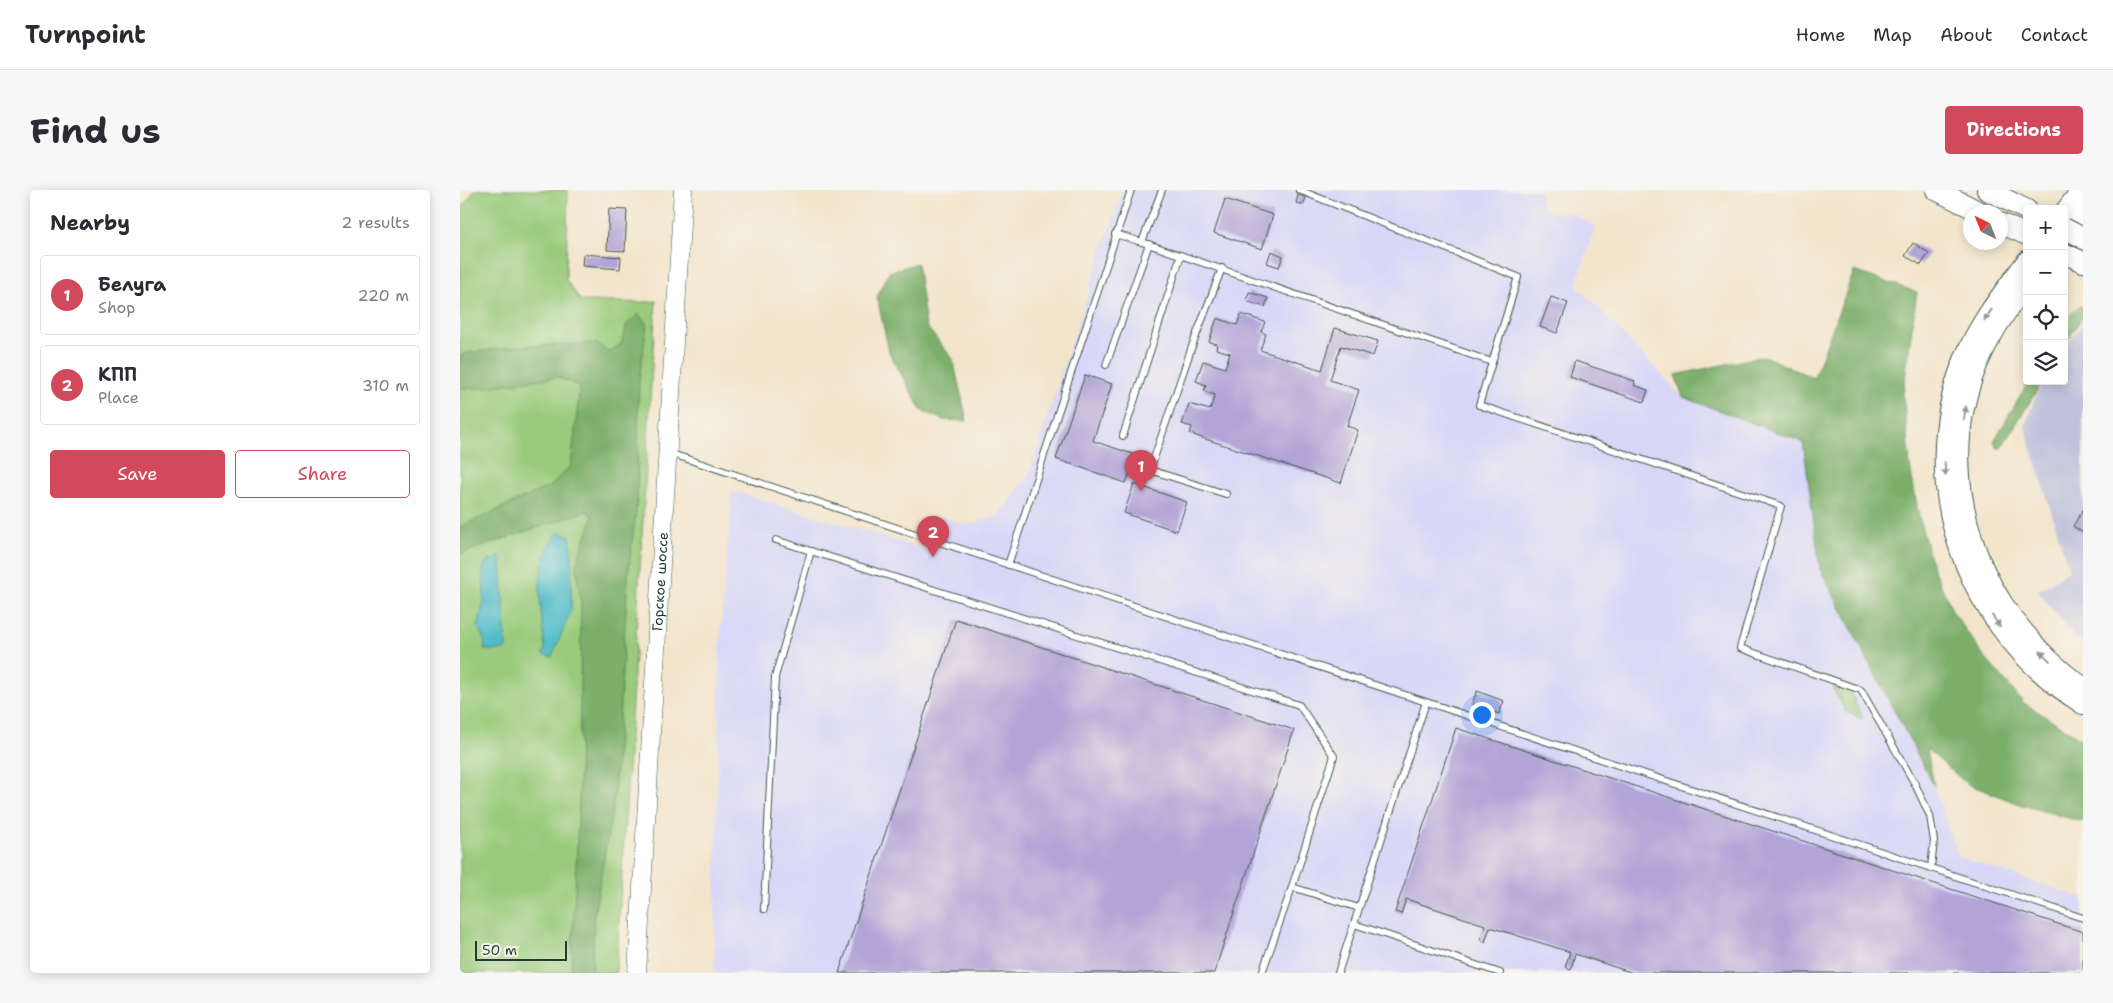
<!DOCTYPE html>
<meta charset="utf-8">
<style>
:root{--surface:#fff;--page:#f7f7f7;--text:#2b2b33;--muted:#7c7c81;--line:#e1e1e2;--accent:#d1495b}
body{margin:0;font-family:"Shantell Sans",sans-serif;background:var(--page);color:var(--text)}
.controls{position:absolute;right:15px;top:15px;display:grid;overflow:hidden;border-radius:5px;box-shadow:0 2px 12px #0003}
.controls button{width:45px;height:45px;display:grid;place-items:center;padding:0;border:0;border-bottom:1px solid var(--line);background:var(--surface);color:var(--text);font:25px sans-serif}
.compass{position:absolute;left:1503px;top:15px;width:45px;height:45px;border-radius:50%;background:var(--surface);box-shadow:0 2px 12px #0003;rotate:317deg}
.scale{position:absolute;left:15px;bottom:12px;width:92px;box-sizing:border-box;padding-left:5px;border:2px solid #1f3d34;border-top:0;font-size:14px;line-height:18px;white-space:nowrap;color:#1f3d34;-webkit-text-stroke:4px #f7f3e8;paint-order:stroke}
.you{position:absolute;left:1021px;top:524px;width:18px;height:18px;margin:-12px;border:4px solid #fff;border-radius:50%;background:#1a73e8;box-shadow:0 0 0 8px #1a73e833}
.badge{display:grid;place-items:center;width:32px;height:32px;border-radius:50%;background:var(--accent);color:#fff;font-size:16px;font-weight:700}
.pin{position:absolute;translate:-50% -41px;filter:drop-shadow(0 1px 2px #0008)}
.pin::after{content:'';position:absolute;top:26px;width:18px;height:15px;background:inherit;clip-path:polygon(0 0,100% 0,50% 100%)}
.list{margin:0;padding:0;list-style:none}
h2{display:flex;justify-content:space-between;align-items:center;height:65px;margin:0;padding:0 20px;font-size:21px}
h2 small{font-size:16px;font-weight:400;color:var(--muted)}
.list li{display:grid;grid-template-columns:32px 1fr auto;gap:15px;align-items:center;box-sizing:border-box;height:80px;margin:0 10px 10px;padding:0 10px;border:1px solid var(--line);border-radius:5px}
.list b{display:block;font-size:19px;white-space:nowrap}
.list p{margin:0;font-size:16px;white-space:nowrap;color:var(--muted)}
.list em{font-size:16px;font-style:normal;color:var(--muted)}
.actions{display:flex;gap:10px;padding:15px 20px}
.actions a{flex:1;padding:11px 0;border:1px solid var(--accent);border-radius:5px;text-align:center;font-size:18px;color:var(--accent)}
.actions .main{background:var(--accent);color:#fff}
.icon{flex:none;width:28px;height:28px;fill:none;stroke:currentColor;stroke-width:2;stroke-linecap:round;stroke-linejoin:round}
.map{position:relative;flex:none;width:1623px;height:783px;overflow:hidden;border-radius:5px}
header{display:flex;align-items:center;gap:30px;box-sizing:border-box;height:70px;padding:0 25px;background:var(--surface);border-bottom:1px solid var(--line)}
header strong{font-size:24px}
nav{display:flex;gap:28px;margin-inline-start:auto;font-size:18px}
.intro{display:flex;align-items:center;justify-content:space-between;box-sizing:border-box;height:120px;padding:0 30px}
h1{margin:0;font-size:35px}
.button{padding:12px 22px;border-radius:5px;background:var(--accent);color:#fff;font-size:18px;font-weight:700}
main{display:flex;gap:30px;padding:0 30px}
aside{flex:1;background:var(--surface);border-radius:5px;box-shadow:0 2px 12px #0003}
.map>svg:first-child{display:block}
.built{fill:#d8d7f8}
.industrial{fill:#bfc2dd}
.green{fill:#9acb7b;stroke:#5c8458}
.forest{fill:#7baf6b;stroke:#4d7650}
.water{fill:#4fbcc8;stroke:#377c7e}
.building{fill:#b2a4d7}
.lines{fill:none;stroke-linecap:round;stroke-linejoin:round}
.service-casing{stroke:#3f564b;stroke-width:8}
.secondary-casing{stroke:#3f564b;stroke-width:19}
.primary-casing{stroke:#3f564b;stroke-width:22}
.service{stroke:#fff;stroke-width:6}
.secondary{stroke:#fff;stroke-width:18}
.primary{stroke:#fff;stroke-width:20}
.primary-bridge-casing{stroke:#3f564b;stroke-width:22;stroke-linecap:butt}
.primary-bridge{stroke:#fff;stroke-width:20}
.oneway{fill:#8f9e9a}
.labels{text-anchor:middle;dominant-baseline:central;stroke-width:4;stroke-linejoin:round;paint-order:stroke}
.street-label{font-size:14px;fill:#1f3d34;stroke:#f7f3e8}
</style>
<header>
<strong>Turnpoint</strong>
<nav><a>Home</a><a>Map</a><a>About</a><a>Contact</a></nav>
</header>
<div class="intro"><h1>Find us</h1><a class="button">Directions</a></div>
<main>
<aside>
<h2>Nearby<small>2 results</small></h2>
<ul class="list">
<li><span class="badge">1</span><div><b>Белуга</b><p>Shop</p></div><em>220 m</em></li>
<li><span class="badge">2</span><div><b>КПП</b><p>Place</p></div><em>310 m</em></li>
</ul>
<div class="actions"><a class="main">Save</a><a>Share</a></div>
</aside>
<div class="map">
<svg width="1623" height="783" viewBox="0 0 1623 783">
<rect width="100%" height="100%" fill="#f7f3e8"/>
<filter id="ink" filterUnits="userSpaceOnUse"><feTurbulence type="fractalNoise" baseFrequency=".02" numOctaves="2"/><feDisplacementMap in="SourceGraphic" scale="10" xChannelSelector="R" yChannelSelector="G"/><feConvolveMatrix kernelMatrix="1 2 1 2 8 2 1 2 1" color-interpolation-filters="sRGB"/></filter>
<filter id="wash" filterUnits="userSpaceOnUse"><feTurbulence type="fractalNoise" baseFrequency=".0096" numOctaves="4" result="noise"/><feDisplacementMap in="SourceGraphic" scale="20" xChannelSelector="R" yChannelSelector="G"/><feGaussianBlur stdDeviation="1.12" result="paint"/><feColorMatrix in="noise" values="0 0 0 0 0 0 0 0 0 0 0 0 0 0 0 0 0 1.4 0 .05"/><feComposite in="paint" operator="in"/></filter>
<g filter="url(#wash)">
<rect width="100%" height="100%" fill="#f3e5cc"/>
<polygon class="built" points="662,0 1079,0 1083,18 1095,23 1112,23 1135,36 1116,95 1223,207 1343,252 1360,379 1474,596 1499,667 1623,708 1623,783 254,783 260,450 272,301 470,361 481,327 505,335 537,326 568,286"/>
<polygon class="industrial" points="1623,132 1623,454 1605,436 1578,401 1609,380 1565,236 1576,206 1585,191 1604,191 1604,161"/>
<g class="green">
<path d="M 15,0 L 108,0 L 106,90 L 121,111 C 146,111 172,114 196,111 L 156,783 L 0,783 L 0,20 Z"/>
<polygon points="1374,493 1389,499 1403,529 1386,522 1373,498"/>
</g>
<g class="forest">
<polygon points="457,73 466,136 493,169 507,231 483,230 461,220 429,162 417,107 429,82"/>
<polygon points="1394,81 1457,102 1443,204 1450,276 1459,327 1472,376 1493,422 1525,468 1564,513 1623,550 1623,632 1565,616 1507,594 1467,559 1474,596 1360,379 1343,252 1223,207 1215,185 1304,166 1354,188"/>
<path d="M 1620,116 L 1623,117 L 1623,126 L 1604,156 C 1604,139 1604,126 1620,116 Z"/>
<polygon points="179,124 187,135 179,189 177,312 168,387 154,609 134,726 132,783 111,783 119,611 121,414 116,375 133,326 126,321 0,364 0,337 92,295 111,275 120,196 97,187 21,198 0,198 0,166 5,163 60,156 136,153 149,162 161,154 167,134"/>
<polygon points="1569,191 1583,191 1541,258 1537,258 1534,251"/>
</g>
<g class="water">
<path d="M 98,342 L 110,346 L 112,367 L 111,420 L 92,467 L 82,464 L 85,460 C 82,415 70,382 98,342 Z"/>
<polygon points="41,366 46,457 44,460 24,460 25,452 18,437 24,410 23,378 27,371"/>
</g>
<g id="blocks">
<g class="building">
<polygon points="838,5 846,8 843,15 836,13"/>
<polygon points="765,9 813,25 802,59 754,43"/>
<polygon points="149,19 167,20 165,61 147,60"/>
<polygon points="1453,53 1469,63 1461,75 1445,66"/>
<polygon points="811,61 823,66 819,77 807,73"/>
<polygon points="123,64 161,67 160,79 122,76"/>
<polygon points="789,102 808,108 805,117 786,111"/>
<polygon points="1091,107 1108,113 1097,143 1080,137"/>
<polygon points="781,124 805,132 801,142 806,144 800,160 862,180 875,138 918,151 913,166 881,156 870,190 899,200 887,236 898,240 881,293 730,244 732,237 722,234 729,214 750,220 755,205 744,201 746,195 736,191 743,171 765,178 770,163 756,159 757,154 749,152 757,128 777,135"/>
<polygon points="1115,171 1175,191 1174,195 1188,200 1184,212 1110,187"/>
<polygon points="625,185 652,194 633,251 676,265 666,293 596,269"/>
<polygon points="674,294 727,312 717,341 664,323"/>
<polygon points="1623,320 1623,343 1613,336"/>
<polygon points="496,429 834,540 754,783 379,783"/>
<polygon points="1017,501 1044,511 1039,524 1012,514"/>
<polygon points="996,538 1623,742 1623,783 1173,783 1115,764 1111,779 1105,777 1110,762 1030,737 1025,752 1020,750 1025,735 946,709 941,724 935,722"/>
</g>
</g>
</g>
<g filter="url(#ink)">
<use href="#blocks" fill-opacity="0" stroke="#3f564b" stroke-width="1"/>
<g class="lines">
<g class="service-casing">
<g id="service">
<polyline points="839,0 1058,87 1019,215 1321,316 1280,458 1401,500 1455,594 1470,626 1474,651 1471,678"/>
<polyline points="655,44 682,52 702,0"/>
<polyline points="682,52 1032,172"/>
<polyline points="762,78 731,159 690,280 766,304"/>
<polyline points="646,175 689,54"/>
<polyline points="663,246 721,65"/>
<polyline points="209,263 1623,728"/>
<polyline points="316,350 839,515 874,566 832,697 802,783"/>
<polyline points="548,375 671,0"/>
<polyline points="832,697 899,718"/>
<polyline points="304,719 315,487 351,361"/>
<polyline points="894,734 1040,783"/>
<polyline points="878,783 966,512"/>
</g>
</g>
<g class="secondary-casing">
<g id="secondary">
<path id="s1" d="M 177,783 L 223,0"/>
</g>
</g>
<g class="primary-casing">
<g id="primary">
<polyline points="1476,0 1520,22"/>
<polyline points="1527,0 1567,20"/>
<polyline points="1604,23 1622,0"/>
<polyline points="1540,33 1567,45"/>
<polyline points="1604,44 1623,20"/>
<polyline points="1604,63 1623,72"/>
<path d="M 1567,71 C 1543,103 1518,134 1504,170 C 1452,297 1509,443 1623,514"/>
<path d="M 1562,100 C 1544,123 1528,149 1517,175 C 1481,264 1502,368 1562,440 C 1579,461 1600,482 1623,497"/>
</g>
</g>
<use href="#service" class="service"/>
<use href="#secondary" class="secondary"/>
<use href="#primary" class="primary"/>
<g class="primary-bridge-casing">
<polyline id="primary-bridge" points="1604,38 1623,48"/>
</g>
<use href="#primary-bridge" class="primary-bridge"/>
</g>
<defs><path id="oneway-solid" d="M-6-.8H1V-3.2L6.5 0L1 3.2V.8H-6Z" transform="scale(1.25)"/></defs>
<g class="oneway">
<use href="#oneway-solid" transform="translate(1528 125) rotate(123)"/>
<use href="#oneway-solid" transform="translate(1505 223) rotate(-80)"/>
<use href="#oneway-solid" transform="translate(1485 279) rotate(87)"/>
<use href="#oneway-solid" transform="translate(1536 431) rotate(54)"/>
<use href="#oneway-solid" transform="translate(1585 466) rotate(-136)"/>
</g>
</g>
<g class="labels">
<g class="street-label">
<text stroke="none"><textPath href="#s1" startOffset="392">Горское шоссе</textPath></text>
</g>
</g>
</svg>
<div class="controls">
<button>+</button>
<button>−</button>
<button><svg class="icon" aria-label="locate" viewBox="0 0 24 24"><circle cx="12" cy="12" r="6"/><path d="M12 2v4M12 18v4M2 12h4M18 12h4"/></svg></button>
<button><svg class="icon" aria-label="layers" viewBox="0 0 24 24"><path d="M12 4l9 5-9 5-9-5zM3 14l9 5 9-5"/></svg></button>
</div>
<svg class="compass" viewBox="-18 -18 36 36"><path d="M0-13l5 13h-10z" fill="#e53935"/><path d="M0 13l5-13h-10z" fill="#7c7c81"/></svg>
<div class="scale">50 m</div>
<div class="you"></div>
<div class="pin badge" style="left:681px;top:301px">1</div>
<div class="pin badge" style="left:473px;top:367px">2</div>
</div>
</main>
